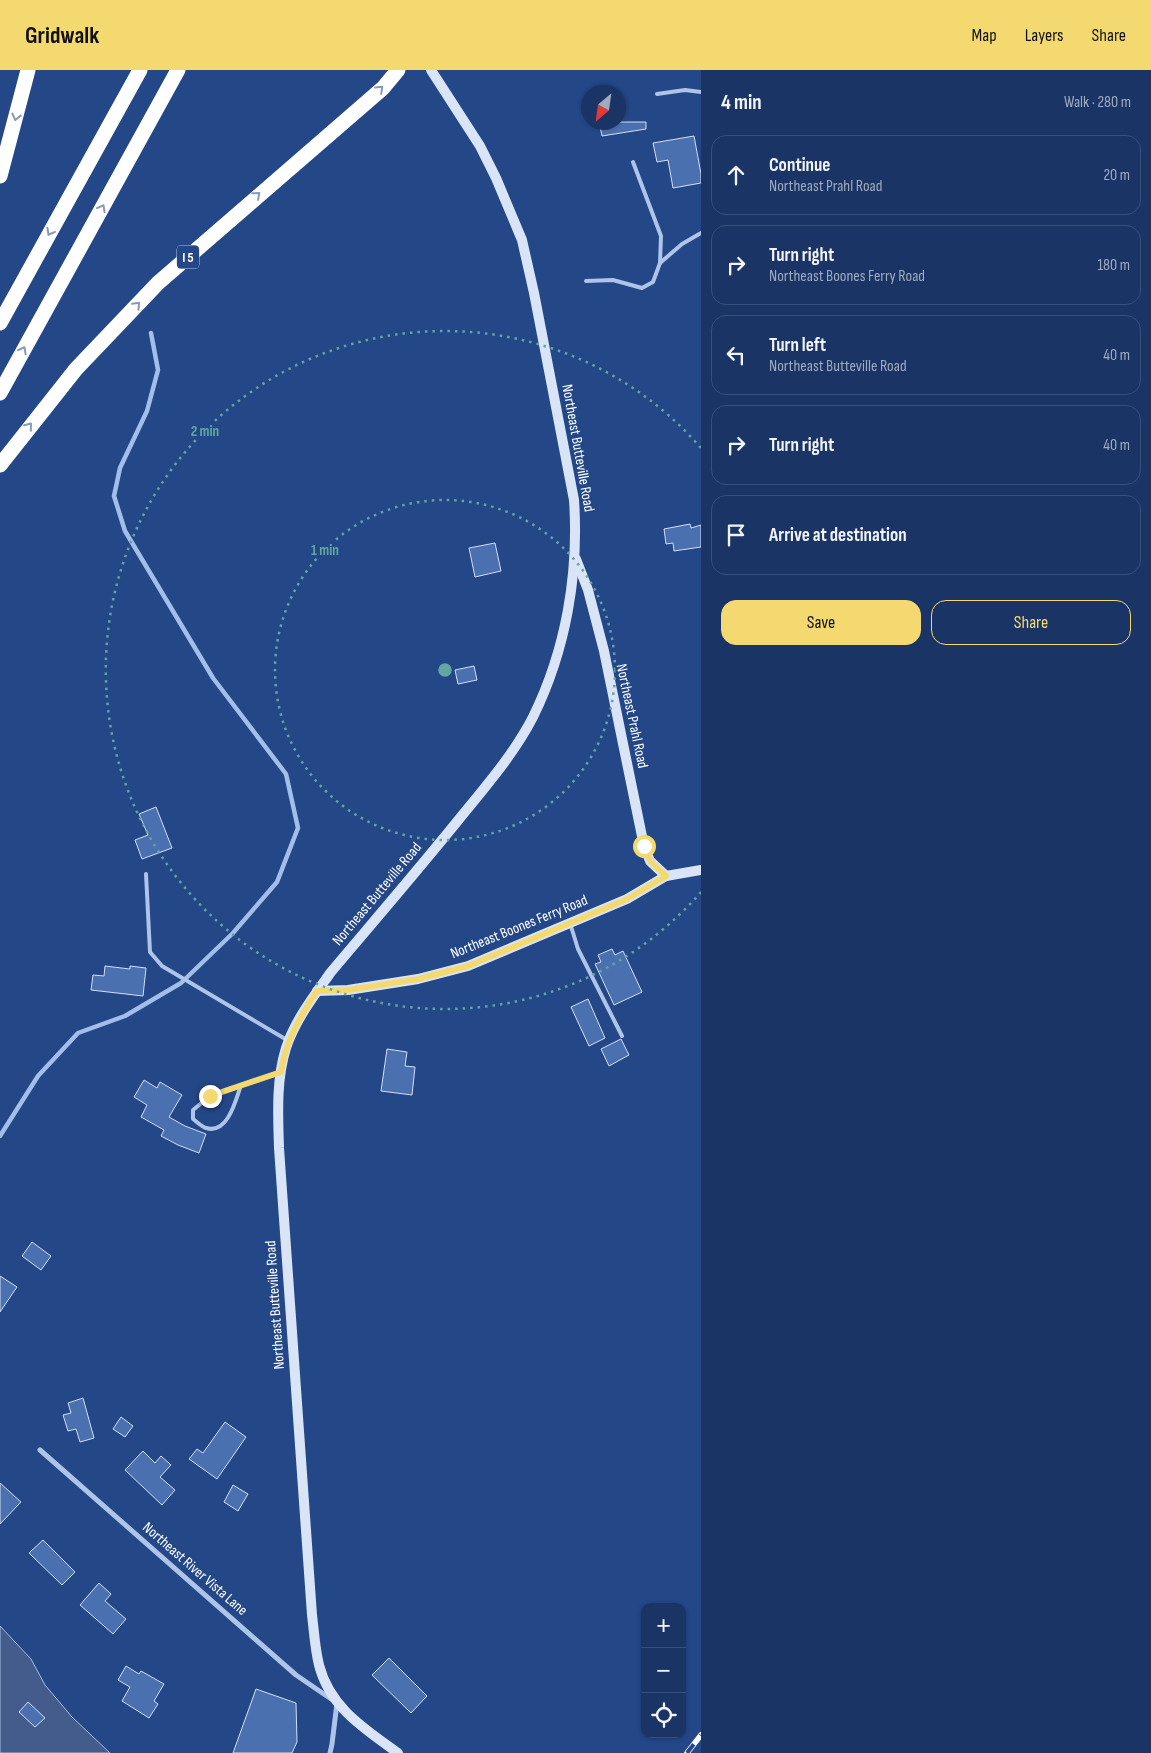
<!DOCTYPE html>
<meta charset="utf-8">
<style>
:root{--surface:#1a3565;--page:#27406e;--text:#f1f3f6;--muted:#9fabbf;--line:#385079;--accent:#f4d971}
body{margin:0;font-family:"Sofia Sans Condensed",sans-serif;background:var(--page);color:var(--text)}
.controls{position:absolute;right:15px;bottom:15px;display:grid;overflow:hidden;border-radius:10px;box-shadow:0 1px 4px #0004}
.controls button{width:45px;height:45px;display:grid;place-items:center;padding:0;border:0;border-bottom:1px solid var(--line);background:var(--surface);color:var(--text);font:25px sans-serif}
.compass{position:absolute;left:581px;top:15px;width:45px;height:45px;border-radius:50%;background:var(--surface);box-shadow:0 1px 4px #0004;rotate:209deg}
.stop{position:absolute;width:15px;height:15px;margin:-11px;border:4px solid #f4d971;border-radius:50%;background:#fff}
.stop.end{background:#f4d971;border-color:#fff;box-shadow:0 1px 5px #0008}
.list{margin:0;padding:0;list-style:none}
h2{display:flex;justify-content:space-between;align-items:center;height:65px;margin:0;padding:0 20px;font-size:21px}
h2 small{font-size:16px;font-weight:400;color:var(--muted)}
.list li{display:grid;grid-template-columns:32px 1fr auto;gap:15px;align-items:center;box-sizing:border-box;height:80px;margin:0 10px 10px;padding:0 10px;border:1px solid var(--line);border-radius:15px}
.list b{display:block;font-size:19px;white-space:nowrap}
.list p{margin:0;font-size:16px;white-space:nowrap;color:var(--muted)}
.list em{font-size:16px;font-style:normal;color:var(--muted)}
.actions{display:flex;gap:10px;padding:15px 20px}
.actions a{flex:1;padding:11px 0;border:1px solid var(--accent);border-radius:15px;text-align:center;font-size:18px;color:var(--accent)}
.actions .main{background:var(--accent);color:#111}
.icon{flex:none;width:28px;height:28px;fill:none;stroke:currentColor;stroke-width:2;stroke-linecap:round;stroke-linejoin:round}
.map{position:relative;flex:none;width:701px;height:1683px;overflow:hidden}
header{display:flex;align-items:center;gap:30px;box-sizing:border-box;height:70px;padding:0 25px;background:var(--accent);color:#111}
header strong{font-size:24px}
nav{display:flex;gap:28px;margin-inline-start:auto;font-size:18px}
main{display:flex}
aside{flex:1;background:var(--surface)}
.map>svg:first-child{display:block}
.water{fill:#435c8b;stroke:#a2beea}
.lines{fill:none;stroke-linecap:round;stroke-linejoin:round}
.stream{stroke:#a2beea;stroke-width:4.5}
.building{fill:#4b70af;stroke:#d2e0f7}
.lane{stroke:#aec4e9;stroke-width:4}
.street{stroke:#aec4e9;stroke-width:5}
.secondary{stroke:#d9e4f7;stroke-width:10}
.highway{stroke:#fff;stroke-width:15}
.rail-casing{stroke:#fff;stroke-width:5.5}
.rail{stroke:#234787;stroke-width:4;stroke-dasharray:11;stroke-linecap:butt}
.oneway{stroke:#869abd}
.route{stroke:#f4d971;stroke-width:6}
.ring{fill:none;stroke:#63a6a1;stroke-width:2.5;stroke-dasharray:2.5 5}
.labels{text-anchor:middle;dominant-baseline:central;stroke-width:4.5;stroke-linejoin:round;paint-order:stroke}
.shield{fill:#234787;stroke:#bdc8db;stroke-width:1}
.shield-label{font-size:14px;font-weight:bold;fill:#fff}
.street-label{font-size:15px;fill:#fff;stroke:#234787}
.centre{fill:#63a6a1;stroke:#234787;stroke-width:2.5}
.ring-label{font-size:15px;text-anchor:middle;font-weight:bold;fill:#63a6a1;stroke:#234787;stroke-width:4.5;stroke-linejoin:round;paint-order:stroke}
</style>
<header>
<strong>Gridwalk</strong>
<nav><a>Map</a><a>Layers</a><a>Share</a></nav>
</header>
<main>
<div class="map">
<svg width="701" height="1683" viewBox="0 0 701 1683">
<rect width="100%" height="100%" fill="#234787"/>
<polygon class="water" points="0,1556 31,1589 45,1615 72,1647 110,1683 0,1683"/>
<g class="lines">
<polyline class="stream" points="0,1066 38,1006 78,963 125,946 181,913 233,863 277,812 298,758 286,704 213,608 125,461 114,426 120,398 147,341 158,300 151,263"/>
</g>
<g class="building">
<polygon points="599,52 646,52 646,59 602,66"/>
<polygon points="694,66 701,104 701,113 673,118 668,90 657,92 653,73"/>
<polygon points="690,454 691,458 701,455 701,477 674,481 673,473 666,474 664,459"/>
<polygon points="495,473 501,501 475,507 469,478"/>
<polygon points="474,596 477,610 458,614 455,600"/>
<polygon points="156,737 172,778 142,789 135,770 148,765 139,744"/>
<polygon points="612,879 615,885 623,881 642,922 614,935 595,894 601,892 598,885"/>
<polygon points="105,896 130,899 130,896 146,898 143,926 91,920 93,905 104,906"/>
<polygon points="588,929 605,968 589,976 571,937"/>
<polygon points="621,969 629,985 609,996 601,979"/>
<polygon points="387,979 407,982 405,996 415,997 412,1025 381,1021"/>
<polygon points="144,1010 157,1018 160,1012 182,1025 169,1047 185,1056 206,1064 199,1083 178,1075 161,1066 164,1060 141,1047 147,1035 134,1027"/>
<polygon points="32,1172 51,1186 41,1200 22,1186"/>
<polygon points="0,1206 17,1217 0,1242"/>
<polygon points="83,1328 94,1368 80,1372 76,1359 68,1361 63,1345 71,1343 68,1333"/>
<polygon points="121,1347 133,1356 125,1367 113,1359"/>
<polygon points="225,1352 246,1367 217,1409 189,1389 197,1379 203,1383"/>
<polygon points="143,1381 155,1393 161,1386 171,1395 160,1407 175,1420 162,1435 125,1400"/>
<polygon points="0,1413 21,1432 0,1454"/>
<polygon points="233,1415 248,1424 238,1441 224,1432"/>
<polygon points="43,1470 75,1502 62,1515 29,1483"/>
<polygon points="99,1513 111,1524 105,1531 126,1549 113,1564 80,1535"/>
<polygon points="389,1588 427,1626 411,1643 372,1605"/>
<polygon points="126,1596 139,1604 141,1601 164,1614 154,1631 158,1634 149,1648 122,1631 130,1617 118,1610"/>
<polygon points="256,1619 296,1633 297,1672 292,1683 233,1683"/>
<polygon points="28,1632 45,1648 35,1657 19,1642"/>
</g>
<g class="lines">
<g class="lane">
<polyline points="657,24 685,20 701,22"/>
<polyline points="660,193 682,174 701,163"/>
<polyline points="586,211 613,210 642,218 653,212 660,193 661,166 633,92"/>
<polyline points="146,804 150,882 162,896 287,970"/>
<polyline points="570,853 578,879 622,966"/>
<path d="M 241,1015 C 236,1029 228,1065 206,1058 C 202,1057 197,1052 193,1049 L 193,1040 L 210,1026 L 279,1003"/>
</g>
<polyline class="street" points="40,1380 296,1605 337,1633 332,1674 330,1683"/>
<g class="secondary">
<polyline points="576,489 588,520 604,581 644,776 650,791 666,806"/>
<polyline points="317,921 348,920 418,909 468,896 627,829 666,806 701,800"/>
<path d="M 398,1683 C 365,1659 330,1638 319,1595 C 315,1579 314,1561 312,1545 L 279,1078 C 278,1045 276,1010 286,978 C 295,950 314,926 331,902 C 374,851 418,800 460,748 C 486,716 514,684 533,647 C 566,580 579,504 574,430 L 534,223 L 522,170 L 496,108 L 480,76 L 431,0"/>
</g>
<g class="highway">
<polyline points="0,106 28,0"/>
<polyline points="0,253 140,0"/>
<polyline points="0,323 178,0"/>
<polyline points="0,395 76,299 158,213 383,18 398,0"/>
</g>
<g class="rail-casing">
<polyline id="rail" points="687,1683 701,1665"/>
</g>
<use href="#rail" class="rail"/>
</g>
<defs><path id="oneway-chevron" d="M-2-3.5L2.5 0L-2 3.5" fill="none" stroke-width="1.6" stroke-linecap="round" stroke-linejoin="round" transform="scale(1.25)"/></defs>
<g class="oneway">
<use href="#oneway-chevron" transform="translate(380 19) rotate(-44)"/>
<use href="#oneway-chevron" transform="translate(16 47) rotate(104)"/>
<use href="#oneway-chevron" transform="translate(257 125) rotate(-41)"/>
<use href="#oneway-chevron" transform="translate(102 138) rotate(-61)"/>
<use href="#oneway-chevron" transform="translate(50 162) rotate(119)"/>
<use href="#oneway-chevron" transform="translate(137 235) rotate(-46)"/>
<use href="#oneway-chevron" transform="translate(23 280) rotate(-61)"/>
<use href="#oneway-chevron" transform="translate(29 356) rotate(-51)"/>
</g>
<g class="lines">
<path class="route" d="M 210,1026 L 281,1002 C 285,972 300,947 317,921 L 348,920 L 418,909 L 468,896 L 627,829 L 666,806 L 650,791 L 644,776"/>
</g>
<g class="ring">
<circle cx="445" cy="600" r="170"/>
<path d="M701 822A339 339 0 1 1 701 378"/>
</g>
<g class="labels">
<rect class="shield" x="177" y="175.5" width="22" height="23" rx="4"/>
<g class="shield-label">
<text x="188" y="187">I 5</text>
</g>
<g class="street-label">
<text transform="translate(578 378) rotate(80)">Northeast Butteville Road</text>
<text transform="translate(632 646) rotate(78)">Northeast Prahl Road</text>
<text transform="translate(377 824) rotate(-50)">Northeast Butteville Road</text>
<text transform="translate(519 857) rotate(-22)">Northeast Boones Ferry Road</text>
<text transform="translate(275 1235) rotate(-94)">Northeast Butteville Road</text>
<text transform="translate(195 1499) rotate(41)">Northeast River Vista Lane</text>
</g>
</g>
<circle cx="445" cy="600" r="8" class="centre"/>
<g class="ring-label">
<text x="205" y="366">2 min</text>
<text x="325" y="485">1 min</text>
</g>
</svg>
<div class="controls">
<button>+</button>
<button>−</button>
<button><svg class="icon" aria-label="locate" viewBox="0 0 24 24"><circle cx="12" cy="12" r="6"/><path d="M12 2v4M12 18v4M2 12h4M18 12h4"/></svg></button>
</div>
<svg class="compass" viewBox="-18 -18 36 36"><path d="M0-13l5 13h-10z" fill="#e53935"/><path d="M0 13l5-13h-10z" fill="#9fabbf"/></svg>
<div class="stop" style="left:644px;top:776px"></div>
<div class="stop end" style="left:210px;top:1026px"></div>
</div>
<aside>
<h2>4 min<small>Walk · 280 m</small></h2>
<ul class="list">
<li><svg class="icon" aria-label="ahead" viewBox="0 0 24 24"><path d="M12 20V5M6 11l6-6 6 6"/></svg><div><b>Continue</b><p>Northeast Prahl Road</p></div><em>20 m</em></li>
<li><svg class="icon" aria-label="right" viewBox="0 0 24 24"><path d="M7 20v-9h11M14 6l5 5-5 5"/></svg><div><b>Turn right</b><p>Northeast Boones Ferry Road</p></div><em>180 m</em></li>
<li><svg class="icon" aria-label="left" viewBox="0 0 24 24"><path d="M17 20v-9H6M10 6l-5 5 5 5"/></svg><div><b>Turn left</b><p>Northeast Butteville Road</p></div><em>40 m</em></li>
<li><svg class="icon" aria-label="right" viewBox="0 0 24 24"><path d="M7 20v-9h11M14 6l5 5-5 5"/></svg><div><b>Turn right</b></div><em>40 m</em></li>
<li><svg class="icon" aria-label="arrive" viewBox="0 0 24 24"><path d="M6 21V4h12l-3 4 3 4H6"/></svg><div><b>Arrive at destination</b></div></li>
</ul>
<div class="actions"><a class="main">Save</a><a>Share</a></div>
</aside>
</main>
